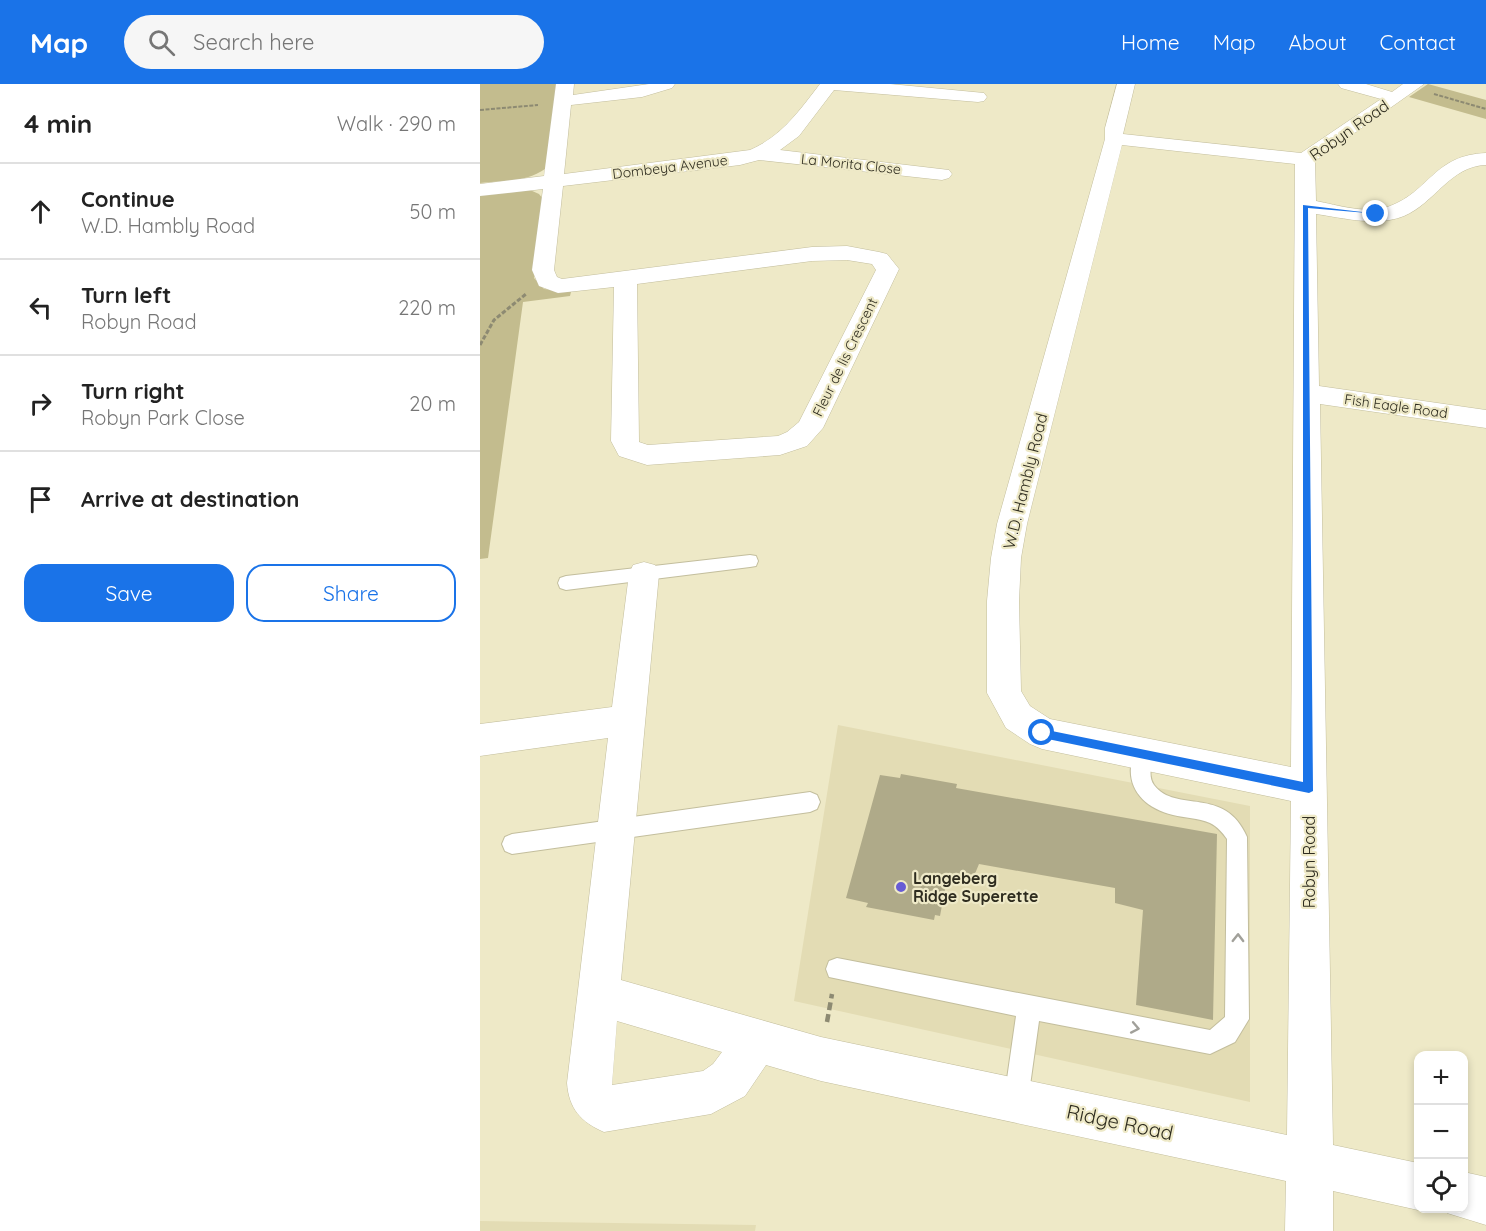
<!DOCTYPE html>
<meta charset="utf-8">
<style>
:root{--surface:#fff;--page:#f6f6f6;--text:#222;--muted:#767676;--line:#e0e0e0;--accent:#1a73e8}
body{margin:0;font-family:Quicksand,sans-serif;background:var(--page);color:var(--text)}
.controls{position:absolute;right:18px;bottom:18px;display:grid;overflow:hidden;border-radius:12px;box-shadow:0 3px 9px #0003}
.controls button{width:54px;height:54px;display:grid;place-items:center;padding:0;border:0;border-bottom:2px solid var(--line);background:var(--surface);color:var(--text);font:30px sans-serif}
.stop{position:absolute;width:18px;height:18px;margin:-14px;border:4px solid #1a73e8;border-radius:50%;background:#fff}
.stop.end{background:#1a73e8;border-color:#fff;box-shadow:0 2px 6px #0008}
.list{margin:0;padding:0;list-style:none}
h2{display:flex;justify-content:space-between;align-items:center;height:78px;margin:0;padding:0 24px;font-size:26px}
h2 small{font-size:20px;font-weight:400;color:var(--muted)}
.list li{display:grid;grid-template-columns:39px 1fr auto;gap:18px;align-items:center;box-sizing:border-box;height:96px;padding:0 24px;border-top:2px solid var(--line)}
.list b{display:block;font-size:22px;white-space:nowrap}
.list p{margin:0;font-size:20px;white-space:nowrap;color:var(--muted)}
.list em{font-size:20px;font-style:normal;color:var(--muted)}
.actions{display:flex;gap:12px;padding:18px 24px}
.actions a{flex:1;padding:14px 0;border:2px solid var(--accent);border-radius:18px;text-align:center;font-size:21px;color:var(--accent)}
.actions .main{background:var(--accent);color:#fff}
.icon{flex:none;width:33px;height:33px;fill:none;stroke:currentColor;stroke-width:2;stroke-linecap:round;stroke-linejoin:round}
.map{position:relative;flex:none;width:1006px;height:1147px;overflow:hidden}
header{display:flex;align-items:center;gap:36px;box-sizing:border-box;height:84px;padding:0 30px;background:var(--accent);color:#fff}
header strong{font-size:28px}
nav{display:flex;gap:33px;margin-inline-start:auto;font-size:21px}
.search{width:420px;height:54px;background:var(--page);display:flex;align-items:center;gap:15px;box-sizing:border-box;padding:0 21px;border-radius:33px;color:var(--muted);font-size:22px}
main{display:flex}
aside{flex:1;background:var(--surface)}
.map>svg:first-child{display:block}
.built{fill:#e3dcb4}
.green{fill:#c3bc8e}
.building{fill:#afaa89}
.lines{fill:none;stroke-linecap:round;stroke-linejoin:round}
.lane-casing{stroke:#c3be9d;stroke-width:2}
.street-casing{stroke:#c3be9d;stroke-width:1}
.path-far2{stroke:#8d8a72;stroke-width:2;stroke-dasharray:4 1.5;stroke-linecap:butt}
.path-far1{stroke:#8d8a72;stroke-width:3;stroke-dasharray:4.5 2;stroke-linecap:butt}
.path{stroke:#8d8a72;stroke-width:4.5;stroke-dasharray:8 4;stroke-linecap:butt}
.lane{fill:#fff;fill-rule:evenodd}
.street{fill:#fff;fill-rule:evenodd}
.oneway{stroke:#a1a09a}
.route{fill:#1a73e8}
.poi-dot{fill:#675cd5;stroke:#eee9c7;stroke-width:2}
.labels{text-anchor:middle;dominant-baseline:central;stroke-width:4.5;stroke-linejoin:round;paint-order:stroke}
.far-street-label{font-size:14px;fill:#2e2c1f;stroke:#eee9c7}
.street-label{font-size:16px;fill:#2e2c1f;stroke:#eee9c7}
.poi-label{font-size:16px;font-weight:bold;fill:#2e2c1f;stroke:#eee9c7;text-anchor:start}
.near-street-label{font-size:20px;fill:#2e2c1f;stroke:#eee9c7}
</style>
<header>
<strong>Map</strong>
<div class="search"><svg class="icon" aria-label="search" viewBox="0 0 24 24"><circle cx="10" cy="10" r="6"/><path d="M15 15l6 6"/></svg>Search here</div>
<nav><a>Home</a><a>Map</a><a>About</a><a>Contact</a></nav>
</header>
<main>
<aside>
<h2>4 min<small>Walk · 290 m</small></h2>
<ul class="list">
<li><svg class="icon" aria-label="ahead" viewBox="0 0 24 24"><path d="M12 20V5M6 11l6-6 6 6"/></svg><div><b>Continue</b><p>W.D. Hambly Road</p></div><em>50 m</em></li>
<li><svg class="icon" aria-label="left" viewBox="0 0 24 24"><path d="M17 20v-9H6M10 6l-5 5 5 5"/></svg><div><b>Turn left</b><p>Robyn Road</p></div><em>220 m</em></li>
<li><svg class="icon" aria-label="right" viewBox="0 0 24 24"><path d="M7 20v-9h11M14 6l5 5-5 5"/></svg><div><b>Turn right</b><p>Robyn Park Close</p></div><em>20 m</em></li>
<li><svg class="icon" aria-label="arrive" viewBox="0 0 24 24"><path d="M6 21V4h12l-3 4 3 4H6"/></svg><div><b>Arrive at destination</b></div></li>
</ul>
<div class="actions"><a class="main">Save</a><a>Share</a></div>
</aside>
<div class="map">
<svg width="1006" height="1147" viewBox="0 0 1006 1147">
<rect width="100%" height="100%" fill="#eee9c7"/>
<g class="built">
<polygon points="358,641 770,722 770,1018 314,917"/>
<polygon points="0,1137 276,1141 275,1147 0,1147"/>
</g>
<g class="green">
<path d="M 0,0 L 78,0 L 65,85 C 47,98 21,97 0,99 Z"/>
<polygon points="948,0 1006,16 1006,35 929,13"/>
<polygon points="50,106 59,110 63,115 54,194 64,205 91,208 90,212 43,218 8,474 0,475 0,110"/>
</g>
<polygon class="building" points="421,690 477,700 476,704 737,750 733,936 656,921 663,826 635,819 635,804 499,780 494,792 468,789 460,832 455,831 454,836 386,823 388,819 366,814 400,691 420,694"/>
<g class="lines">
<g class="lane-casing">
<g id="lane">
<polygon points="270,471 276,472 278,477 276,482 270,483 86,506 80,504 78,499 80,494 86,492"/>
<path d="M 663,662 L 670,665 C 675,676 666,690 674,701 C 696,730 745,701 767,753 L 769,935 L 755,958 L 730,970 L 559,937 L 548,1016 L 545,1025 L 536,1028 L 527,1025 L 524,1016 L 536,932 L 349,893 L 346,885 L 349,877 L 357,874 L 730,946 L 745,933 L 747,755 C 742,748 738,743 730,739 C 718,734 705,734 693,731 C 660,723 641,698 656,665 Z"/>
<polygon points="330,708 337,711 340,718 337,725 330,728 32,770 25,767 22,760 25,753 32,750"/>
</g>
</g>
<g class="street-casing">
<g id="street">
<path d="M 76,0 L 94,0 L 93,11 L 169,0 L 195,0 L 192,4 L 162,13 L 91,21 L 84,90 L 270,66 C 302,52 319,27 340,0 L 410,0 L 504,9 L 507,13 L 504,17 L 498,18 L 354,6 L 319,52 L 300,66 L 469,86 L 472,90 L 469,94 L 462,96 L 279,76 L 260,81 L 83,102 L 74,186 L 77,193 L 82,195 L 332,163 L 367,162 L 399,168 L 407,170 L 419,185 L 343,344 L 327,362 L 300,371 L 167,381 L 139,372 L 131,357 L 134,203 L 78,209 L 59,202 L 52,186 L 63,105 L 0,112 L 0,100 L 64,92 ZM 367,176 L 392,180 L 396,186 L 319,338 L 307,348 L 298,352 L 168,361 L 159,358 L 157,200 L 332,177 Z"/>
<path d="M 637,0 L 655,0 L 643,50 L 821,69 L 901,15 L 861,4 L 858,0 L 886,0 L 912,8 L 923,0 L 944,0 L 835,77 L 836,117 C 857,121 889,131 910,122 C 950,107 954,71 1006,69 L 1006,81 C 970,82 955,119 924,132 C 897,143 864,134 836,130 L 839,302 L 1006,326 L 1006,344 L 840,320 L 853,1061 L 938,1079 L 938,1124 L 941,1124 L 938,1126 L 853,1107 L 853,1147 L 805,1147 L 806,1097 L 341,997 L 286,981 L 265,1012 L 231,1030 L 124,1048 C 101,1038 89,1025 87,999 L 128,654 L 0,672 L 0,640 L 132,623 L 149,490 L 153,481 L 164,478 L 175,481 L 179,490 L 141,896 L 341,953 L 807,1051 L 811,717 L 562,665 L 550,660 L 526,644 L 507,609 L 507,517 L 511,474 L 517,440 L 625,55 L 625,44 ZM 642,61 L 815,80 L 811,683 L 570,635 L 550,622 L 541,607 L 539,517 L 541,474 L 547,440 ZM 137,937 L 242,968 L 233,980 L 223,987 L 132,1001 Z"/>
<polygon points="984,1088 1006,1093 1006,1141 967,1129 965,1124 984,1124"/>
</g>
</g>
<g class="path-far2">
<polyline points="954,10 1006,25"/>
<polyline points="0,26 58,21"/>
</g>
<polyline class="path-far1" points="0,261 14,236 46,210"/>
<polyline class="path" points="347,938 352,910"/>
<use href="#lane" class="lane"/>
<use href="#street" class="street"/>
</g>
<defs><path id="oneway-chevron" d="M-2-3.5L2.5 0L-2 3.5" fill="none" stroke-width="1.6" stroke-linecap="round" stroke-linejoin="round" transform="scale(1.5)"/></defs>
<g class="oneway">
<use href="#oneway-chevron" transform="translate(758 854) rotate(-89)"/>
<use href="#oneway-chevron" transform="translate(655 944) rotate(11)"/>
</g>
<polygon class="route" points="823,121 899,130 828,124 833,707 829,709 558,653 556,649 562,645 823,698"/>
<circle class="poi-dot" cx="421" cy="803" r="6"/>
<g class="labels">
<g class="far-street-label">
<text transform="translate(371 80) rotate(6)">La Morita Close</text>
<text transform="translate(190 83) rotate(-7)">Dombeya Avenue</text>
<text transform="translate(365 273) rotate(-64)">Fleur de lis Crescent</text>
<text transform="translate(916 322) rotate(8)">Fish Eagle Road</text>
</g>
<g class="street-label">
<text transform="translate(869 46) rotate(-35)">Robyn Road</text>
<text transform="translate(545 397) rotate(-76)">W.D. Hambly Road</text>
<text transform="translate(829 778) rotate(-90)">Robyn Road</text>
</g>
<g class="poi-label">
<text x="433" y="794">Langeberg<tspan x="433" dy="18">Ridge Superette</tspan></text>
</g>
<g class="near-street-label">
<text transform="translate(640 1038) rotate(12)">Ridge Road</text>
</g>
</g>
</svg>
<div class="controls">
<button>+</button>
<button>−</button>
<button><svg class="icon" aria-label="locate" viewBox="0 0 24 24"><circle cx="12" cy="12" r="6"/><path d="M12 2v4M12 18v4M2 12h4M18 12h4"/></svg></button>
</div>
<div class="stop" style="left:562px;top:649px"></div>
<div class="stop end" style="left:896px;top:130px"></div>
</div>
</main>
